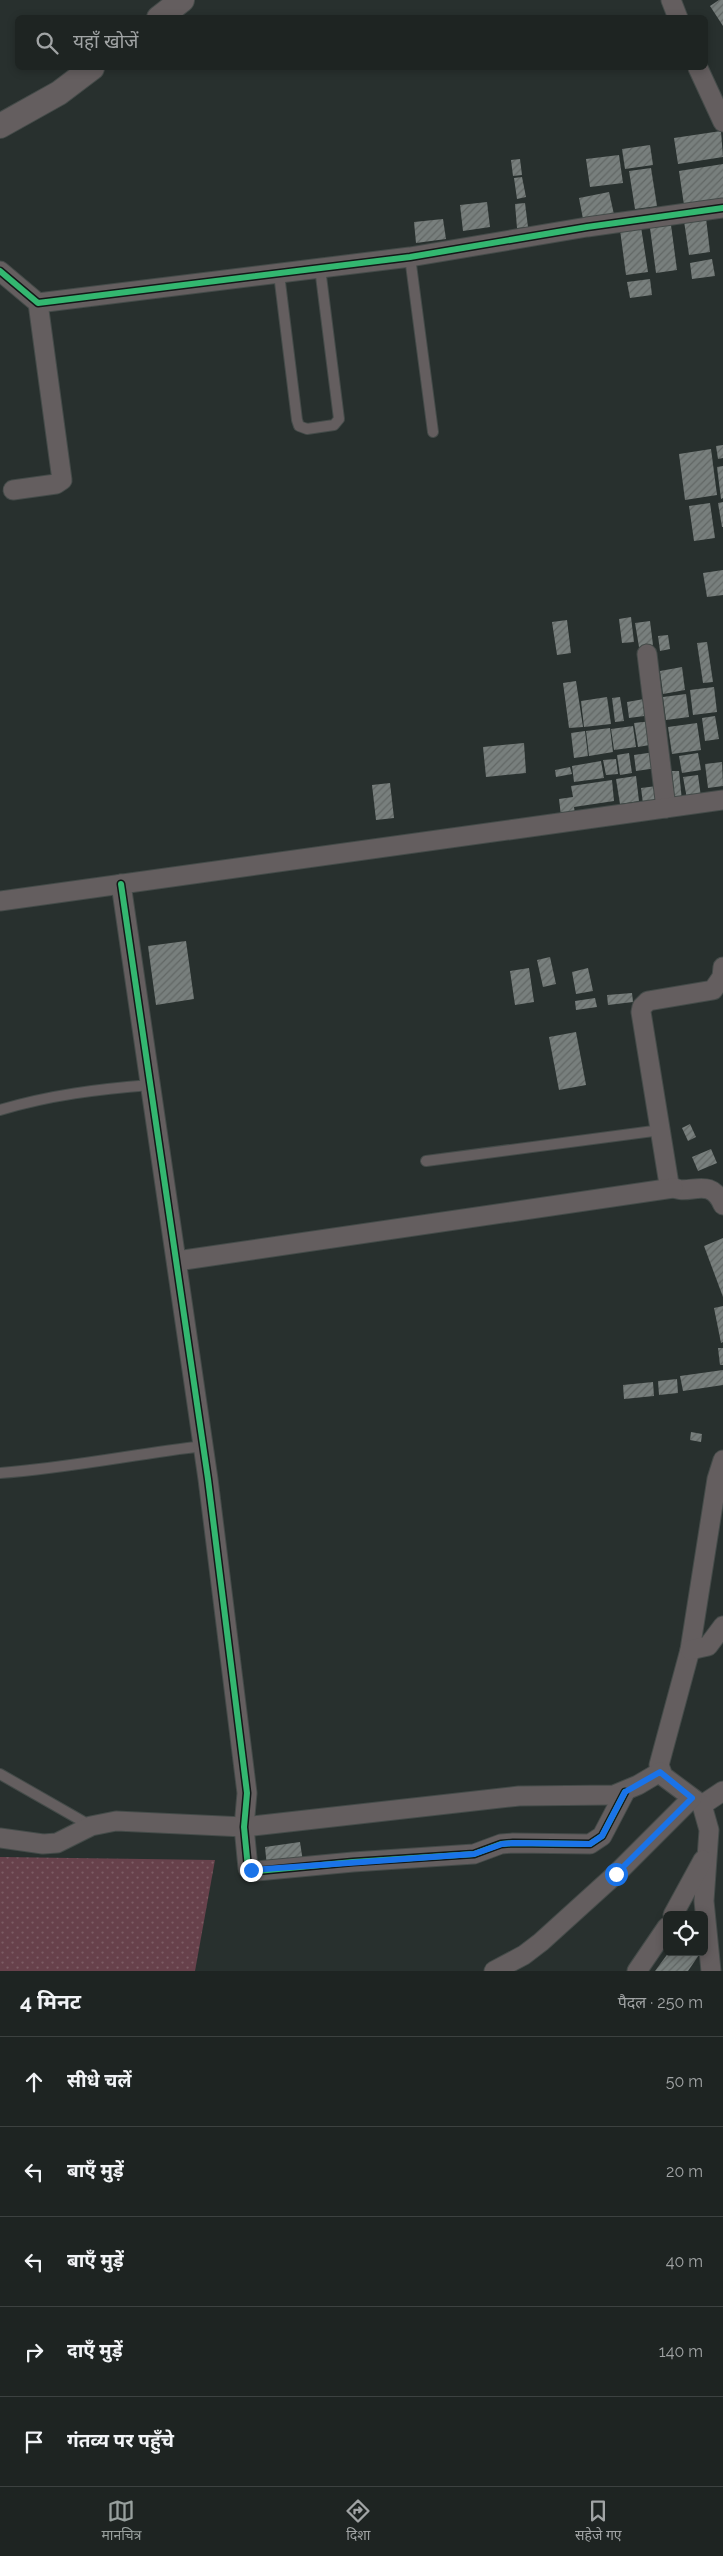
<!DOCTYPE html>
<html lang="hi">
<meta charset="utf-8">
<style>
:root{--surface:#1e2422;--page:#2b302f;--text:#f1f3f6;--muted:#a1a4a5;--line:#3c4140;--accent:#98a09e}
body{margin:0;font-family:Raleway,"Noto Sans Devanagari",sans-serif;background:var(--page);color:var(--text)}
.controls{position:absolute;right:15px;bottom:15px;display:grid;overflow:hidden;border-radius:8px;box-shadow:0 2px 8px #0003}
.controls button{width:45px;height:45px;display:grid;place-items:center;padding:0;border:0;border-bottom:1px solid var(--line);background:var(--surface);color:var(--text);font:25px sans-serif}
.stop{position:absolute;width:15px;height:15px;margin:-11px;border:4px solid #1a73e8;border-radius:50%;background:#fff}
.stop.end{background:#1a73e8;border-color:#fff;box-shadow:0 1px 5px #0008}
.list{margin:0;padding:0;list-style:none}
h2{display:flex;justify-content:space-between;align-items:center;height:65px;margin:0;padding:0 20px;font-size:21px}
h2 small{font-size:16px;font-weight:400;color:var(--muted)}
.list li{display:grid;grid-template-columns:32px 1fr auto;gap:15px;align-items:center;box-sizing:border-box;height:90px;padding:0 20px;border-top:1px solid var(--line)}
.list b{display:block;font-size:19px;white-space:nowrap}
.list em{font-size:16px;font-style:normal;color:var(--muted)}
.icon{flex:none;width:28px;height:28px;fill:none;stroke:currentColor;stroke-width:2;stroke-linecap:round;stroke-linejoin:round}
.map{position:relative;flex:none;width:723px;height:1971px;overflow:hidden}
.search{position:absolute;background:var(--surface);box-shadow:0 2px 8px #0003;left:15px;right:15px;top:15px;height:55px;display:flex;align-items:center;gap:12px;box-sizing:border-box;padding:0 18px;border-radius:8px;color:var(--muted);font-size:19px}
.sheet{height:515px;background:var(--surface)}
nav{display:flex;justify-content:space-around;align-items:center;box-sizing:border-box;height:70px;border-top:1px solid var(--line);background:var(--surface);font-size:14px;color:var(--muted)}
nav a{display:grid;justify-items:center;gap:2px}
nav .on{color:var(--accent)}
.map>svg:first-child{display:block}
.green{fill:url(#green-dots)}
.building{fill:url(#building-hatch)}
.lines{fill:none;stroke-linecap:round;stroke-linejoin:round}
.service-casing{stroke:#444b49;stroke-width:12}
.minor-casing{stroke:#444b49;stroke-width:21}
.tertiary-casing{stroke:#444b49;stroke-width:26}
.service{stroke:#645e5f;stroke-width:10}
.minor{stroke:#645e5f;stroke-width:19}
.tertiary{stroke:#645e5f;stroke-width:24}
.cycleway-casing{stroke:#131918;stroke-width:9}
.cycleway{stroke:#33b770;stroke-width:6}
.route{stroke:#1a73e8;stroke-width:6}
</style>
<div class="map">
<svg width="723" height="1971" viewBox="0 0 723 1971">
<defs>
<pattern id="green-dots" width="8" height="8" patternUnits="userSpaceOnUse" patternTransform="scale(1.25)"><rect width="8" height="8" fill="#67414b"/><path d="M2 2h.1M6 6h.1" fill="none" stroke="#7c5c64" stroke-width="1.8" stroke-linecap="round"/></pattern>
<pattern id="building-hatch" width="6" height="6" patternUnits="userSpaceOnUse" patternTransform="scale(1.25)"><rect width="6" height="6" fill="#787f7d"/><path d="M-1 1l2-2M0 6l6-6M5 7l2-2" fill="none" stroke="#626765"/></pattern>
</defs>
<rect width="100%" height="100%" fill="#28302e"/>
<polygon class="green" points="0,1857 215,1860 195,1971 0,1971"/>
<g class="building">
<polygon points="719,0 723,0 723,26 710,6"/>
<polygon points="721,131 723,157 678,164 674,138"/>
<polygon points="650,145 653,165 625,169 622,149"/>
<polygon points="619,155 623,183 590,187 586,159"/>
<polygon points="520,159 522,175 513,176 511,160"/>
<polygon points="723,164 723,206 685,212 679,171"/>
<polygon points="651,168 657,206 635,209 629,171"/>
<polygon points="522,177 526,197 517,199 514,178"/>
<polygon points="609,192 615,219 584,224 579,198"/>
<polygon points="487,202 490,227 463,231 460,205"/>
<polygon points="525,203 528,227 517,228 515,204"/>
<polygon points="706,218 710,252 689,255 684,221"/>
<polygon points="443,219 446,239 416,243 414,222"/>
<polygon points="671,225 677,270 656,273 650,228"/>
<polygon points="641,227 648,272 626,275 620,230"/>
<polygon points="712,259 715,276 692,279 690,263"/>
<polygon points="650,279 652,295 630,298 627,282"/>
<polygon points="723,445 723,458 718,459 716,446"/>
<polygon points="711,449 717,495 685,500 679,454"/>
<polygon points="723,466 723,498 721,499 717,467"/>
<polygon points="723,502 723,527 722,527 718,503"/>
<polygon points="710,503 715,538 694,541 689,506"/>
<polygon points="723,570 723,595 707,597 703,573"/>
<polygon points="631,617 634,642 622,643 619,619"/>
<polygon points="567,620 571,653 557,655 552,622"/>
<polygon points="650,621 653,645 639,647 635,623"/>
<polygon points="668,635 670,649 660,651 658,636"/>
<polygon points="707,642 713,682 703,683 697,643"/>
<polygon points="682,667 685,690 663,694 660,671"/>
<polygon points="576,681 583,727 569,728 563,683"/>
<polygon points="714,687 717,712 693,715 690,690"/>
<polygon points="686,694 689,717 666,720 663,697"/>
<polygon points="607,697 611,724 584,727 581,701"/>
<polygon points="620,697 624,721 615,722 612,698"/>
<polygon points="650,698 652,715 629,718 627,702"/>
<polygon points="715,716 719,739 705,741 702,718"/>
<polygon points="652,721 655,744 638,747 634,723"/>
<polygon points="697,723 701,750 672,754 668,727"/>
<polygon points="633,726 636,747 614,750 611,729"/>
<polygon points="610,728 613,752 589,756 586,731"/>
<polygon points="585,731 588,756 574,758 571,733"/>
<polygon points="524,743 526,773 486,777 483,747"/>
<polygon points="655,752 657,768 636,771 634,755"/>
<polygon points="629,753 632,773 620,775 617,755"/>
<polygon points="698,753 701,770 682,773 679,756"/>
<polygon points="616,759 618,774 606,775 603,760"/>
<polygon points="601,761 604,778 574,782 572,766"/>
<polygon points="722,762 723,786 708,788 705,764"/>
<polygon points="570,767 572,774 556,777 555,770"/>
<polygon points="672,771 679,771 682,801 675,802"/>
<polygon points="698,775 701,797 687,799 683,777"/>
<polygon points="636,776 639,801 620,804 616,779"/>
<polygon points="612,780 614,801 574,807 575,814 561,816 559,799 573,797 571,786"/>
<polygon points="390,783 394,818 376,820 372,785"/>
<polygon points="657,786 659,801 643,804 641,788"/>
<polygon points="186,941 194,999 156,1005 148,946"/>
<polygon points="550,957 556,984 543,987 537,960"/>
<polygon points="529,968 534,1002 515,1005 510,971"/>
<polygon points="588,968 593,991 576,994 572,972"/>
<polygon points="632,993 633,1002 608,1005 607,995"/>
<polygon points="595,998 597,1007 576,1010 575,1001"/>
<polygon points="576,1032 586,1085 559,1090 549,1037"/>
<polygon points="690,1124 696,1137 688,1141 682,1128"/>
<polygon points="711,1149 717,1163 698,1171 692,1157"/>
<polygon points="723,1238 723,1297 704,1246"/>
<polygon points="723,1306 723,1342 721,1343 714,1308"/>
<polygon points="718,1348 723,1348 723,1365 720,1365"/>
<polygon points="723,1370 723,1385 683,1391 680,1376"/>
<polygon points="677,1379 678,1393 659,1395 658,1381"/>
<polygon points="653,1382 654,1396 624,1399 623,1385"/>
<polygon points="691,1432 702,1434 701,1442 690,1440"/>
<polygon points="300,1842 303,1862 267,1867 265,1847"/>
<polygon points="669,1952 701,1952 688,1971 655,1971"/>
</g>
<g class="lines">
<g class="service-casing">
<g id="service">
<polyline points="410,257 433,432"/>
<polyline points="279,274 297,420 299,426 307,429 334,425 339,419 320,268"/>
<path d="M 0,1110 C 50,1095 99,1089 151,1085"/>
<polyline points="426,1161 661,1130"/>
<path d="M 0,1473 C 69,1468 135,1454 203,1446"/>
<polyline points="0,1774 91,1826"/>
</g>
</g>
<g class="minor-casing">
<g id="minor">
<polyline points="671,0 678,18"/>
<polyline points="698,68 723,122"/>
<polyline points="0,271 38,303 410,257 587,227 723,208"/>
<polyline points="13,490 56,484 62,480 38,303"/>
<polyline points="647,654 666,808"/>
<polyline points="121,884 208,1479 247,1793 244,1827 248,1868 257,1871 353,1862 474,1854 501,1844 513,1843 590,1844 602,1836 625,1792"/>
<polyline points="0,901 723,800"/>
<path d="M 723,967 L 722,977 L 713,990 L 648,1001 L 642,1007 L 641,1012 L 669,1184 C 685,1201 709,1172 723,1205"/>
<polyline points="177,1261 673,1188"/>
<polyline points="723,1460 717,1479 690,1650 659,1765 663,1776 702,1805 723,1791"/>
<polyline points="690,1650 708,1646 723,1626"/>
<polyline points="702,1805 709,1830 704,1901 711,1971"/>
<polyline points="0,1838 43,1844 57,1843 91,1826 116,1821 244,1827 519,1796 614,1795 638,1785 660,1772"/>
<polyline points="673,1915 703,1860"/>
<polyline points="494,1971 524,1955 541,1942 616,1874 692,1798"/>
<polyline points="637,1971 667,1927"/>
</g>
</g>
<g class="tertiary-casing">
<g id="tertiary">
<polyline points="159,18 182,0"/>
<polyline points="0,126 59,93 92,68"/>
</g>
</g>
<use href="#service" class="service"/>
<use href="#minor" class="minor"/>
<use href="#tertiary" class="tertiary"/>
<g class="cycleway-casing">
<g id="cycleway">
<polyline points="0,271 38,303 410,257 587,227 723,208"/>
<polyline points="121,884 208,1479 247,1793 244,1827 248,1868 257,1871 353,1862 474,1854 501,1844 513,1843 590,1844 602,1836 625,1792"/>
</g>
</g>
<use href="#cycleway" class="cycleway"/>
</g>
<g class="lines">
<polyline class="route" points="251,1870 474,1854 502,1844 513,1843 590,1844 602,1836 625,1792 660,1772 692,1798 616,1874"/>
</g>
</svg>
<div class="controls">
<button><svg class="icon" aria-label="locate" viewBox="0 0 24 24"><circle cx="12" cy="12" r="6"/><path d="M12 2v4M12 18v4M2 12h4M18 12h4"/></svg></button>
</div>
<div class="stop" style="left:616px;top:1874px"></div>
<div class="stop end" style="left:251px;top:1870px"></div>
<div class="search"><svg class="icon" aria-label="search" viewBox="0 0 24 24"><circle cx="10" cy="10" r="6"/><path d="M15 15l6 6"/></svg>यहाँ खोजें</div>
</div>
<section class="sheet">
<h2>4 मिनट<small>पैदल · 250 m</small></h2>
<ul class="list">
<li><svg class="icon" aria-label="ahead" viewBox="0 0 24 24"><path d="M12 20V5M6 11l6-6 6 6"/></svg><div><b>सीधे चलें</b></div><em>50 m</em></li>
<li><svg class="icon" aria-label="left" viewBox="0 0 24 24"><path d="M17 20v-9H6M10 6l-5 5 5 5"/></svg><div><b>बाएँ मुड़ें</b></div><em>20 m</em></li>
<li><svg class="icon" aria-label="left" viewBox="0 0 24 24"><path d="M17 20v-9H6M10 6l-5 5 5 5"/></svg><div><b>बाएँ मुड़ें</b></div><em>40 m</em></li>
<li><svg class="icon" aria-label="right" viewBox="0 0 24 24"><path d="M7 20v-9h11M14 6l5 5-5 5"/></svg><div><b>दाएँ मुड़ें</b></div><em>140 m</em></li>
<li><svg class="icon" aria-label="arrive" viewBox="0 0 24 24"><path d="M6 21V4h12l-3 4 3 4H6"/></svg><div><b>गंतव्य पर पहुँचे</b></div></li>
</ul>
</section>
<nav>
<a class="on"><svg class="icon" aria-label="map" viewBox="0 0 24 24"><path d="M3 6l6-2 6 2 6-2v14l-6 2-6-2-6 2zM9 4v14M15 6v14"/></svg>मानचित्र</a>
<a><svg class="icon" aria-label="directions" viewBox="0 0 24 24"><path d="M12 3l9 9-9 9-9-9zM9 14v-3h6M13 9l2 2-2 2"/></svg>दिशा</a>
<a><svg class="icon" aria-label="saved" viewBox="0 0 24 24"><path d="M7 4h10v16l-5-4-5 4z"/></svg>सहेजे गए</a>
</nav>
